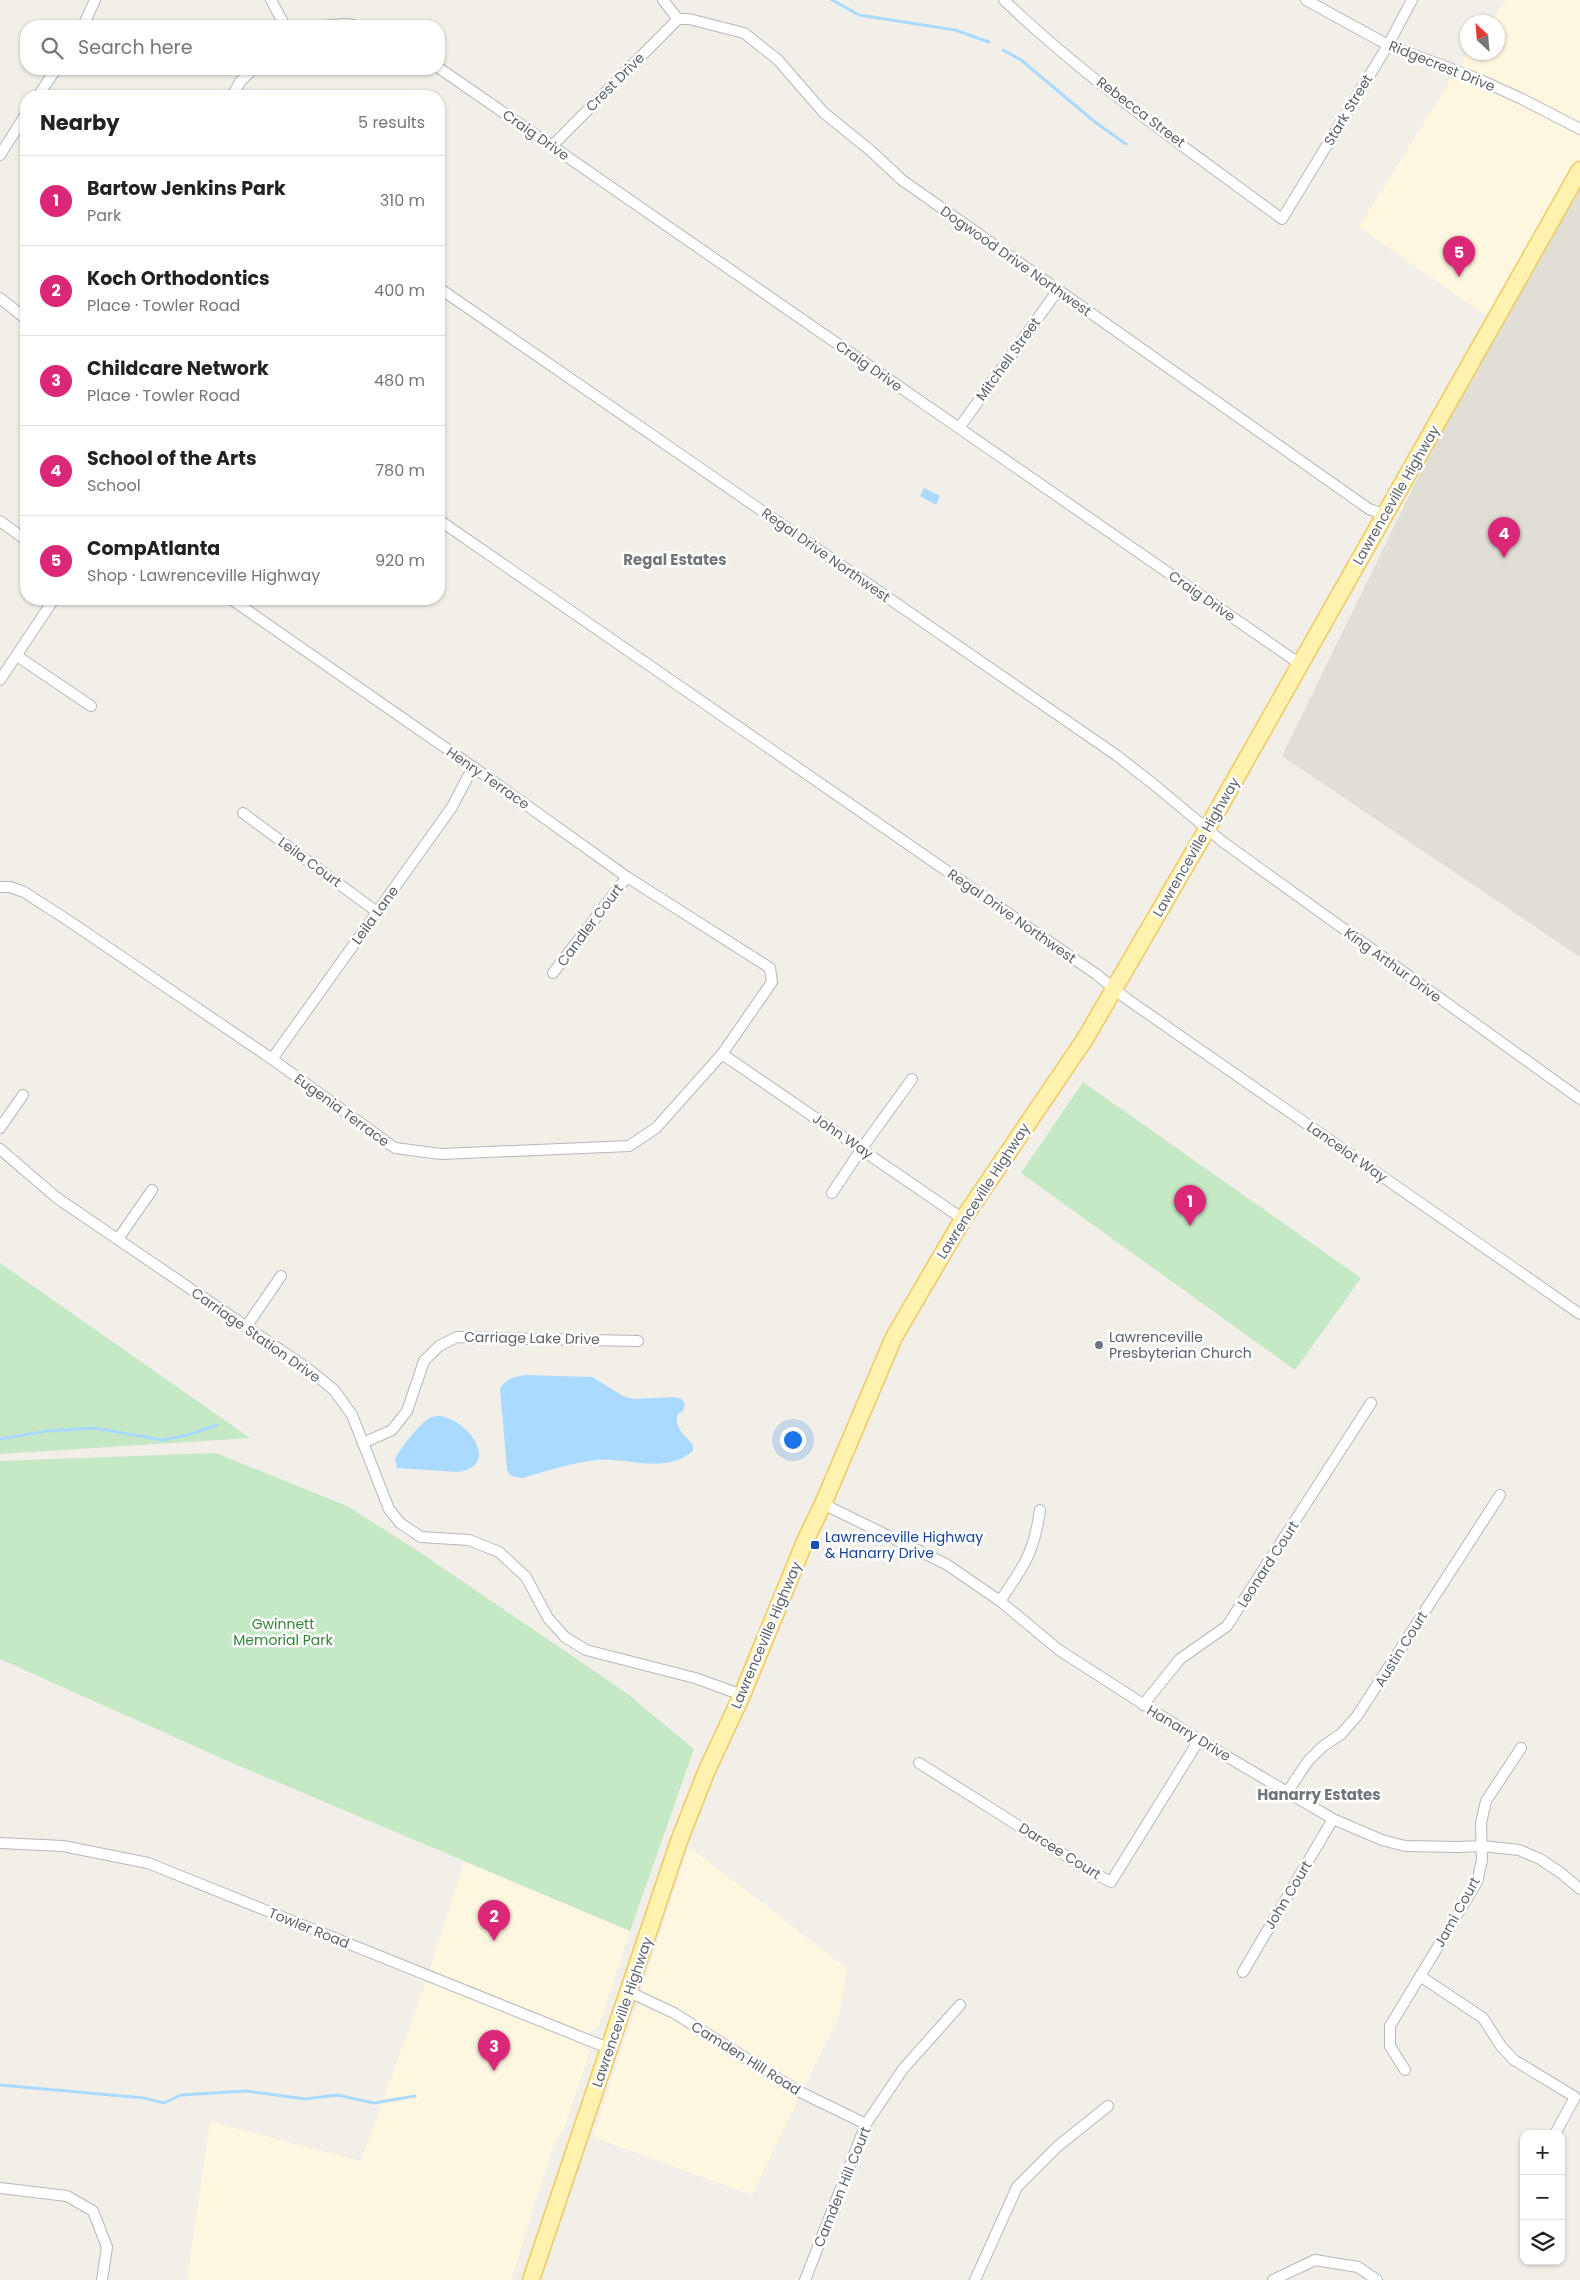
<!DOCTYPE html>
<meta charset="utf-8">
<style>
:root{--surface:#fff;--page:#f6f6f6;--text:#222;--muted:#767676;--line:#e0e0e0;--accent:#db2777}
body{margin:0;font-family:Poppins,sans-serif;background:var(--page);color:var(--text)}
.controls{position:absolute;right:15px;bottom:15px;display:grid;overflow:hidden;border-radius:10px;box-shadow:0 1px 4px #0004}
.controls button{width:45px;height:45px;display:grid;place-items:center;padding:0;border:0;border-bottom:1px solid var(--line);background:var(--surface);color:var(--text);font:25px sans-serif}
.compass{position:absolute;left:1460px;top:15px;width:45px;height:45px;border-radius:50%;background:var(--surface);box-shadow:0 1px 4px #0004;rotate:334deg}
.you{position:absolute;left:792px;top:1439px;width:18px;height:18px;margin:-12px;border:4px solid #fff;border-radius:50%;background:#1a73e8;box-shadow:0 0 0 8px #1a73e833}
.badge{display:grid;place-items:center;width:32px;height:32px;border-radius:50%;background:var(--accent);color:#fff;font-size:16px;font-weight:700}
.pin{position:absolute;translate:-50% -41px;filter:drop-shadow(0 1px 2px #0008)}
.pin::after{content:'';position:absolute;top:26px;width:18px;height:15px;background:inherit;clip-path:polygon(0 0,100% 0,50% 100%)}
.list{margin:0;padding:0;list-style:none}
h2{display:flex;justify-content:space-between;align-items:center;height:65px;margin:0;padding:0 20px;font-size:21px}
h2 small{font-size:16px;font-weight:400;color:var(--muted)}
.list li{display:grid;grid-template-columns:32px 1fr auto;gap:15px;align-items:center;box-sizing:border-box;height:90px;padding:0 20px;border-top:1px solid var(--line)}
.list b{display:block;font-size:19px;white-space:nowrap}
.list p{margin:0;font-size:16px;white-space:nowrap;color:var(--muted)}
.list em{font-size:16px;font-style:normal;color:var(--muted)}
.icon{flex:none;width:28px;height:28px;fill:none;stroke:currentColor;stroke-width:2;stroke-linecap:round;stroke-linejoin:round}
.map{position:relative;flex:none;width:1580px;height:2280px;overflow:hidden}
.search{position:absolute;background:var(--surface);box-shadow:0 1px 4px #0004;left:20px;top:20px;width:425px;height:55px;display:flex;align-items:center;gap:12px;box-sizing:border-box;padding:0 18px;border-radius:20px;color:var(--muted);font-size:19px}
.panel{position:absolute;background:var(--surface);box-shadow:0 1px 4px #0004;left:20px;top:90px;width:425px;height:515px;border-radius:20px}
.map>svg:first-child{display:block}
.commercial{fill:#fef7e0}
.education{fill:#e1ded6}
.green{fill:#c5e8c5}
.water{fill:#aadaff}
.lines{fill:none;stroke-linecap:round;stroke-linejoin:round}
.stream{stroke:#aadaff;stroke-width:3}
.street-casing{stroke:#b5b8bc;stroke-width:12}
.primary-casing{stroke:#f2c960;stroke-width:19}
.street{stroke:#fff;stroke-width:10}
.primary{stroke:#fff2af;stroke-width:16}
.worship-dot{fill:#6b7280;stroke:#fff;stroke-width:2}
.transit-dot{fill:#1a4fb4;stroke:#fff;stroke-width:2}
.labels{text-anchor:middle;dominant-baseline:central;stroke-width:5;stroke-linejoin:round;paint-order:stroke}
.street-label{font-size:14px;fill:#5f6368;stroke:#fff}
.worship-label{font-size:14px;fill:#5b616d;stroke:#fff;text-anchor:start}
.transit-label{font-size:14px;fill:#164399;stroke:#fff;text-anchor:start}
.park-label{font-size:14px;fill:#348238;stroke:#fff}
.neighbourhood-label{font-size:15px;font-weight:bold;fill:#70757a;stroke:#fff}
</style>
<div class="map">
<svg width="1580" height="2280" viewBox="0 0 1580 2280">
<rect width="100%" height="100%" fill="#f1efe8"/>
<g class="commercial">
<polygon points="1506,0 1580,0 1580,168 1498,324 1359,227 1468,53 1498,52 1498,22 1490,22"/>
<polygon points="689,1847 847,1968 839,2016 752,2195 593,2137"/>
<polygon points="464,1862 630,1931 598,2028 585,2034 429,1972"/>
<polygon points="426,1982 583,2044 590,2051 564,2128 554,2143 511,2280 187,2280 210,2122 361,2161"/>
</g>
<polygon class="education" points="1580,168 1580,957 1282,756 1424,465"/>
<g class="green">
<polygon points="1083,1082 1361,1278 1295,1370 1021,1173"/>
<polygon points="0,1263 250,1438 0,1454"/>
<polygon points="216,1453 347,1506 418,1551 625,1692 694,1749 630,1931 230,1762 0,1659 0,1461"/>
</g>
<g class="water">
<polygon points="924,488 940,496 936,505 920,496"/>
<path d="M 525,1375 L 592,1377 L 623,1396 L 633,1399 L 674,1397 L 682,1399 L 685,1405 L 683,1411 L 678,1414 C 673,1428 685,1435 693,1445 L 693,1451 C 664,1475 631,1457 598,1460 C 574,1462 546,1471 523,1478 C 515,1477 510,1477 507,1470 L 500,1389 C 505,1379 514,1377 525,1375 Z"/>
<path d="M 440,1416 C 471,1421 501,1467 457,1472 L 397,1468 L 395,1459 C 399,1450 422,1420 432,1417 C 434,1416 437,1416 440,1416 Z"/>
</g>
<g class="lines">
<g class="stream">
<polyline points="832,0 859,15 955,30 989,42"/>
<polyline points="1003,50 1021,60 1095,122 1126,144"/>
<polyline points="0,1439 47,1431 94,1428 162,1440 188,1435 217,1425"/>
<polyline points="0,2085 144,2098 164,2103 181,2095 246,2091 305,2099 337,2095 374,2103 415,2096"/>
</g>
<g class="street-casing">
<g id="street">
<polyline points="271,0 285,26"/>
<polyline points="663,0 678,19"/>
<path d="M 1004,0 C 1088,81 1188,149 1282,219 L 1388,45 L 1412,0"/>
<polyline points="1306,0 1388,45 1476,78 1522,99 1580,129"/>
<polyline points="678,19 689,19 744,33 778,60 824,113 871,151 902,180 1369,509 1386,515"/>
<polyline points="83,26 95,0"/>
<polyline points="321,26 346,24 357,26"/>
<polyline points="439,68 1300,664"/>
<polyline points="38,96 56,69"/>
<polyline points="232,96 240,82 253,69"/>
<polyline points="552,146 678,19"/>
<polyline points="0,155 26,114"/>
<polyline points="439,288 1116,755 1152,783 1223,842 1580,1099"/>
<polyline points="0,298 26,319"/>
<polyline points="959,428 1058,290"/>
<polyline points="439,520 1096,974 1127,999 1580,1314"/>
<polyline points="0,521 26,540"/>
<polyline points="17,656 91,706"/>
<polyline points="0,680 54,599"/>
<polyline points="243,813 377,912"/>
<polyline points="0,887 10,887 24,892 69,921 272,1059 395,1148 441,1154 629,1146 656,1128 722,1054 772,982 770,968 627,877 473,767 231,599"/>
<polyline points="553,973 627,877"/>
<polyline points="722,1054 963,1219"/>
<polyline points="272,1059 452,807 473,767"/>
<polyline points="0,1128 23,1095"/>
<polyline points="0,1149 57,1198 307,1368 334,1390 352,1415 389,1509 400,1523 421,1537 469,1540 499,1552 526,1577 548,1618 565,1637 586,1650 695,1678 742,1695"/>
<polyline points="832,1193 862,1148 912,1079"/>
<polyline points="118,1239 152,1190"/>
<polyline points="246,1327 281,1276"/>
<polyline points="363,1443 392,1430 407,1411 424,1361 439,1346 457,1337 638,1341"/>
<polyline points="823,1504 946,1564 1000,1601 1059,1650 1199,1740 1333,1819 1382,1840 1405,1846 1458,1847 1482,1846 1519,1850 1540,1859 1561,1873 1580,1889"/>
<path d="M 1000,1601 C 1024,1566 1034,1553 1040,1510"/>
<polyline points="1143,1705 1180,1659 1227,1626 1371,1403"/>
<polyline points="919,1763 1090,1871 1111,1882 1199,1740"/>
<polyline points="1288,1791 1308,1761 1322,1747 1341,1734 1357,1716 1500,1495"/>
<polyline points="0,1843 63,1846 148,1863 608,2048"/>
<polyline points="1243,1972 1333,1819"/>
<polyline points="1420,1976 1483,2018 1501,2046 1514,2060 1575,2097 1555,2134"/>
<polyline points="627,1991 674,2013 798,2091 866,2124"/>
<polyline points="1405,2070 1390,2046 1390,2026 1477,1882 1482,1860 1481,1823 1486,1801 1521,1748"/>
<polyline points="0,2188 67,2196 93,2211 107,2247 102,2280"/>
<polyline points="805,2280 866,2124 903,2069 960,2005"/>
<polyline points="975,2280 1017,2187 1058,2146 1108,2106"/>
<polyline points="1273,2280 1315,2260 1358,2267 1377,2280"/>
</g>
</g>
<g class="primary-casing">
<polyline id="primary" points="531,2280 679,1841 707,1770 742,1695 806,1539 823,1504 894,1337 963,1219 1085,1039 1114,989 1207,829 1580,170"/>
</g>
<use href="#street" class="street"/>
<use href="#primary" class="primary"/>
</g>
<circle class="worship-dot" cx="1099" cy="1345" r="5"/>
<rect class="transit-dot" x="810" y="1540" width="10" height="10" rx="2.5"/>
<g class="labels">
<g class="street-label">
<text transform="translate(1442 66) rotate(22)">Ridgecrest Drive</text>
<text transform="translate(615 82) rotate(-45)">Crest Drive</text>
<text transform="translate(1348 110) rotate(-59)">Stark Street</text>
<text transform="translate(1141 112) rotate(37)">Rebecca Street</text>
<text transform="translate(536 135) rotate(35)">Craig Drive</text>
<text transform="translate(1016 261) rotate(35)">Dogwood Drive Northwest</text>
<text transform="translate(1008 359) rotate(-54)">Mitchell Street</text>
<text transform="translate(869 366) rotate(35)">Craig Drive</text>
<text transform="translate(1396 495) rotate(-60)">Lawrenceville Highway</text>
<text transform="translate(826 555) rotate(35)">Regal Drive Northwest</text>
<text transform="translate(1202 596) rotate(35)">Craig Drive</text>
<text transform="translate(488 778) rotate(35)">Henry Terrace</text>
<text transform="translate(1196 847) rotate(-60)">Lawrenceville Highway</text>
<text transform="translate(310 862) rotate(36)">Leila Court</text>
<text transform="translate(375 915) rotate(-54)">Leila Lane</text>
<text transform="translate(1012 916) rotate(35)">Regal Drive Northwest</text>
<text transform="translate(590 925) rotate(-53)">Candler Court</text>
<text transform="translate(1393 965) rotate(36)">King Arthur Drive</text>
<text transform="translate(342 1110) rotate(36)">Eugenia Terrace</text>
<text transform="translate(843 1136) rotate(34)">John Way</text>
<text transform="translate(1347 1152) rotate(35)">Lancelot Way</text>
<text transform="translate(983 1191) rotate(-57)">Lawrenceville Highway</text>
<text transform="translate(256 1335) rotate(35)">Carriage Station Drive</text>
<text transform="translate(532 1338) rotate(1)">Carriage Lake Drive</text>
<text transform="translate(1268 1564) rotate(-57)">Leonard Court</text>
<text transform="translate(766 1635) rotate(-67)">Lawrenceville Highway</text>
<text transform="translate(1401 1649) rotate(-58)">Austin Court</text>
<text transform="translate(1189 1733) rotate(31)">Hanarry Drive</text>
<text transform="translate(1060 1851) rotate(32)">Darcee Court</text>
<text transform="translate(1288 1895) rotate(-59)">John Court</text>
<text transform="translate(1457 1912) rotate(-61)">Jami Court</text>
<text transform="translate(309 1928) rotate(22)">Towler Road</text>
<text transform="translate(622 2012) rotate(-71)">Lawrenceville Highway</text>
<text transform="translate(746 2058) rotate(32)">Camden Hill Road</text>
<text transform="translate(842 2187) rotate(-68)">Camden Hill Court</text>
</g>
<g class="worship-label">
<text x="1109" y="1337">Lawrenceville<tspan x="1109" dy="16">Presbyterian Church</tspan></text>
</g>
<g class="transit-label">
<text x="825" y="1537">Lawrenceville Highway<tspan x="825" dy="16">&amp; Hanarry Drive</tspan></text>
</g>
<g class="park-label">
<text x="283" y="1624">Gwinnett<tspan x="283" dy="16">Memorial Park</tspan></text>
</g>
<g class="neighbourhood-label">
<text x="675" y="559">Regal Estates</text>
<text x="1319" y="1794">Hanarry Estates</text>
</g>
</g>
</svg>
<div class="controls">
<button>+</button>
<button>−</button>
<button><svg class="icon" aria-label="layers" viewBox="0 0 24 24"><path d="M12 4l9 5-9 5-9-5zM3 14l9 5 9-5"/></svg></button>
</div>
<svg class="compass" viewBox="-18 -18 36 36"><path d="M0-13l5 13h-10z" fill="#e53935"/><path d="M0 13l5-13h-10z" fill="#767676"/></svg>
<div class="you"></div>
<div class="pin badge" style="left:1190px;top:1226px">1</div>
<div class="pin badge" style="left:494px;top:1941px">2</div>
<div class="pin badge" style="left:494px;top:2071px">3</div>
<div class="pin badge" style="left:1504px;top:558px">4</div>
<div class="pin badge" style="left:1459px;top:277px">5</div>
<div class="search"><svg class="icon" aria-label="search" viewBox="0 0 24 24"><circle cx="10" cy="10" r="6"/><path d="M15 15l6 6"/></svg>Search here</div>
<section class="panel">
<h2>Nearby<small>5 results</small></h2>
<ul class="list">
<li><span class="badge">1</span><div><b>Bartow Jenkins Park</b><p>Park</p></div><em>310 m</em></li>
<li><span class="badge">2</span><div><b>Koch Orthodontics</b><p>Place · Towler Road</p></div><em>400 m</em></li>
<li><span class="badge">3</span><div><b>Childcare Network</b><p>Place · Towler Road</p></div><em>480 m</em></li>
<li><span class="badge">4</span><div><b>School of the Arts</b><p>School</p></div><em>780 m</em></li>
<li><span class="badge">5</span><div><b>CompAtlanta</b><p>Shop · Lawrenceville Highway</p></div><em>920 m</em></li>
</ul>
</section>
</div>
